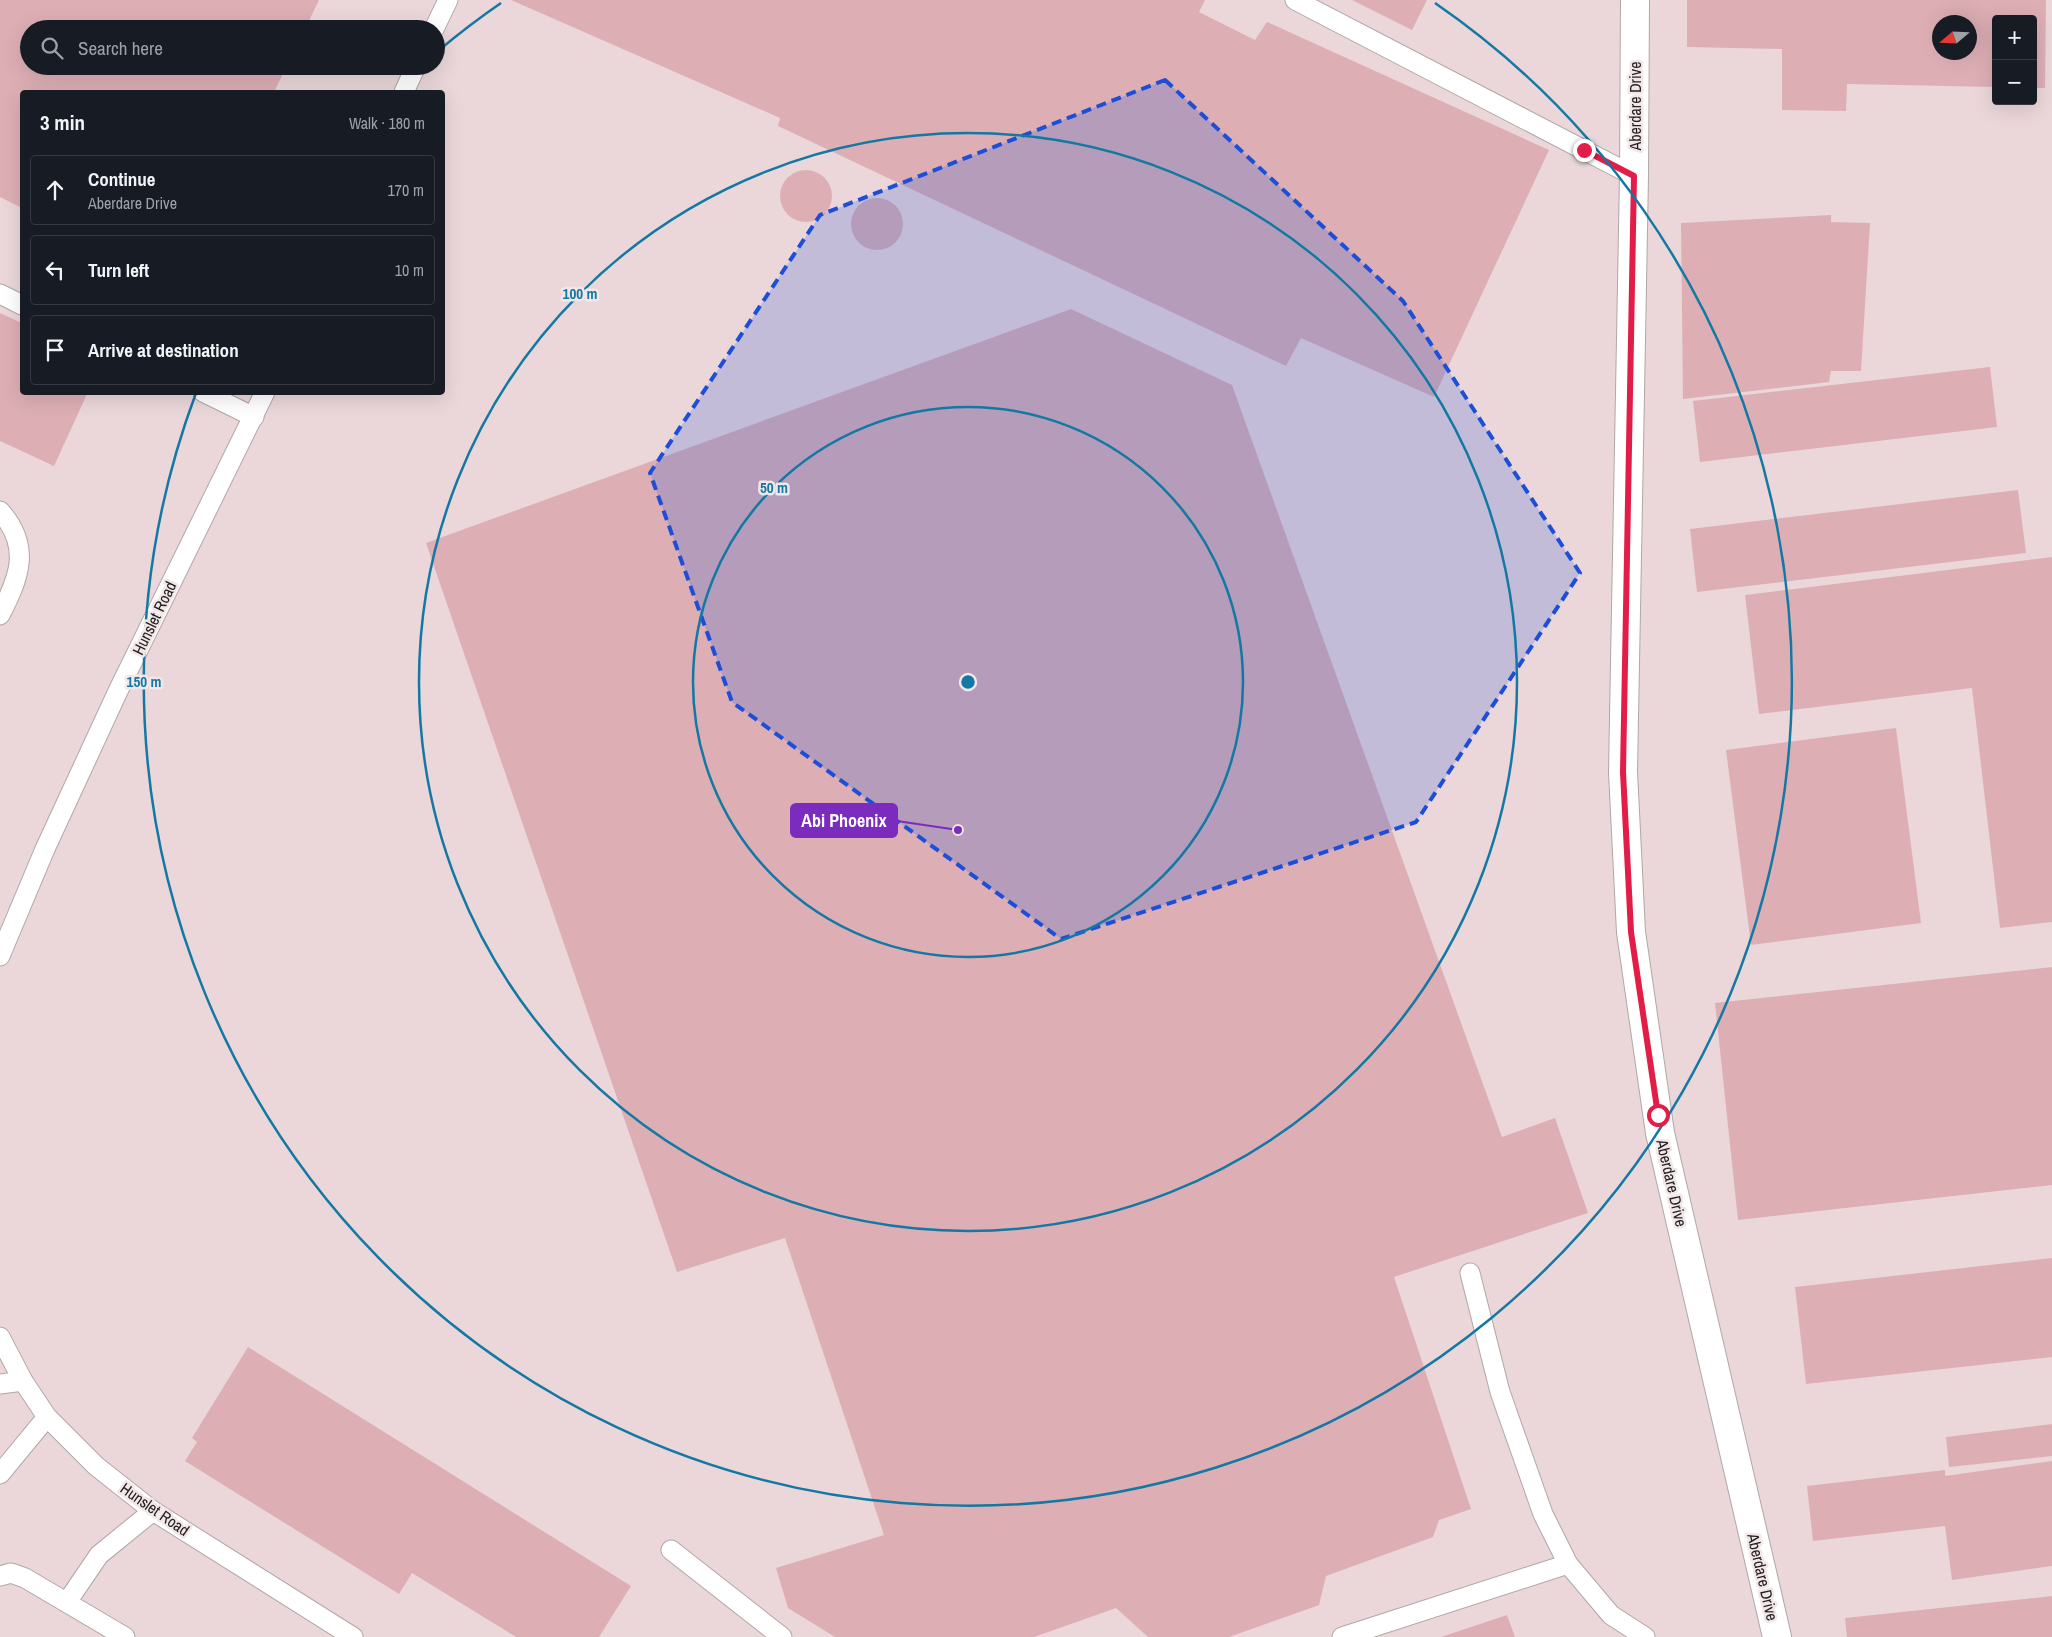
<!DOCTYPE html>
<meta charset="utf-8">
<style>
:root{--surface:#171b24;--page:#20242c;--text:#f1f3f6;--muted:#9ea1a6;--line:#363941}
body{margin:0;font-family:"Archivo Narrow",sans-serif;background:var(--page);color:var(--text)}
.controls{position:absolute;right:15px;top:15px;display:grid;overflow:hidden;border-radius:5px;box-shadow:0 5px 20px #0002}
.controls button{width:45px;height:45px;display:grid;place-items:center;padding:0;border:0;border-bottom:1px solid var(--line);background:var(--surface);color:var(--text);font:25px sans-serif}
.compass{position:absolute;left:1932px;top:15px;width:45px;height:45px;border-radius:50%;background:var(--surface);box-shadow:0 5px 20px #0002;rotate:251deg}
.stop{position:absolute;width:15px;height:15px;margin:-11px;border:4px solid #e11d48;border-radius:50%;background:#fff}
.stop.end{background:#e11d48;border-color:#fff;box-shadow:0 1px 5px #0008}
.list{margin:0;padding:0;list-style:none}
h2{display:flex;justify-content:space-between;align-items:center;height:65px;margin:0;padding:0 20px;font-size:21px}
h2 small{font-size:16px;font-weight:400;color:var(--muted)}
.list li{display:grid;grid-template-columns:32px 1fr auto;gap:15px;align-items:center;box-sizing:border-box;height:70px;margin:0 10px 10px;padding:0 10px;border:1px solid var(--line);border-radius:5px}
.list b{display:block;font-size:19px;white-space:nowrap}
.list p{margin:0;font-size:16px;white-space:nowrap;color:var(--muted)}
.list em{font-size:16px;font-style:normal;color:var(--muted)}
.icon{flex:none;width:28px;height:28px;fill:none;stroke:currentColor;stroke-width:2;stroke-linecap:round;stroke-linejoin:round}
.map{position:relative;flex:none;width:2052px;height:1637px;overflow:hidden}
.search{position:absolute;background:var(--surface);box-shadow:0 5px 20px #0002;left:20px;top:20px;width:425px;height:55px;display:flex;align-items:center;gap:12px;box-sizing:border-box;padding:0 18px;border-radius:28px;color:var(--muted);font-size:19px}
.panel{position:absolute;background:var(--surface);box-shadow:0 5px 20px #0002;left:20px;top:90px;width:425px;height:305px;border-radius:5px}
.map>svg:first-child{display:block}
.built{fill:#ebd7d9;fill-rule:evenodd}
.building{fill:#ddafb5;fill-rule:evenodd}
.lines{fill:none;stroke-linecap:round;stroke-linejoin:round}
.service-casing{stroke:#b1a7a8;stroke-width:21}
.tertiary-casing{stroke:#b1a7a8;stroke-width:30}
.service{stroke:#fff;stroke-width:19}
.tertiary{stroke:#fff;stroke-width:28}
.route{stroke:#e11d48;stroke-width:6}
.marked{fill:#1d4ed8;fill-opacity:0.2;stroke:#1d4ed8;stroke-width:4;stroke-dasharray:10 6;stroke-linejoin:round}
.ring{fill:none;stroke:#1378a3;stroke-width:2.5}
.labels{text-anchor:middle;dominant-baseline:central;stroke-width:5;stroke-linejoin:round;paint-order:stroke}
.street-label{font-size:16px;fill:#252121;stroke:#f2e7e8}
.centre{fill:#1378a3;stroke:#f2e7e8;stroke-width:2.5}
.ring-label{font-size:15px;text-anchor:middle;font-weight:bold;fill:#1378a3;stroke:#f2e7e8;stroke-width:5;stroke-linejoin:round;paint-order:stroke}
.leader{fill:none;stroke:#7b2cbf;stroke-width:2}
.callout-dot{fill:#7b2cbf;stroke:#f2e7e8;stroke-width:2}
.callout{fill:#7b2cbf;stroke:#7b2cbf;stroke-width:2}
.callout-label{font-size:18px;text-anchor:middle;font-weight:bold;fill:#fff}
</style>
<div class="map">
<svg width="2052" height="1637" viewBox="0 0 2052 1637">
<rect width="100%" height="100%" fill="#f2e7e8"/>
<path class="built" d="M 0,0 L 2052,0 L 2052,1637 L 0,1637 ZM 1996,19 L 2033,19 L 2033,101 L 1996,101 ZM 1940,22 L 1970,22 L 1970,52 L 1940,52 ZM 29,29 L 436,29 L 436,66 L 29,66 ZM 22,92 L 442,92 L 442,392 L 22,392 Z"/>
<g class="building">
<polygon points="0,0 319,0 305,29 29,29 29,66 287,66 274,92 22,92 22,208 0,197"/>
<polygon points="511,0 1205,0 1199,12 1255,40 1267,22 1549,150 1434,397 1301,338 1286,366 778,126 780,118"/>
<polygon points="1352,0 1427,0 1412,30"/>
<path d="M 1687,0 L 2046,0 L 2045,88 L 2033,88 L 2033,19 L 1996,19 L 1996,87 L 1847,84 L 1846,111 L 1782,110 L 1782,49 L 1687,47 ZM 1940,22 L 1970,22 L 1970,52 L 1940,52 Z"/>
<circle cx="806" cy="196" r="26"/>
<circle cx="877" cy="224" r="26"/>
<polygon points="1831,215 1831,222 1870,223 1861,371 1831,371 1829,382 1683,399 1681,223"/>
<polygon points="1071,309 1232,385 1502,1137 1555,1118 1588,1213 1394,1277 1471,1509 1439,1520 1433,1537 1326,1576 1319,1605 1229,1637 1148,1637 1116,1608 1034,1637 835,1637 788,1608 776,1568 884,1535 785,1238 677,1272 426,543"/>
<polygon points="0,313 22,323 22,392 88,392 54,466 0,441"/>
<polygon points="1990,367 1997,427 1700,462 1693,401"/>
<polygon points="2018,490 2026,553 1697,592 1690,529"/>
<polygon points="2052,557 2052,922 2000,928 1972,688 1759,714 1745,595"/>
<polygon points="1896,728 1921,923 1751,945 1726,750"/>
<polygon points="2052,967 2052,1185 1738,1220 1715,1003"/>
<polygon points="2052,1258 2052,1357 1806,1384 1795,1287"/>
<polygon points="248,1347 631,1586 599,1637 516,1637 412,1573 399,1594 185,1461 197,1442 192,1438"/>
<polygon points="2052,1424 2052,1456 1949,1467 1946,1437"/>
<polygon points="2052,1461 2052,1566 1952,1580 1945,1526 1813,1541 1807,1486 1945,1470 1945,1476"/>
<polygon points="2052,1596 2052,1637 1847,1637 1845,1618"/>
<polygon points="1507,1615 1515,1637 1441,1637"/>
</g>
<g class="lines">
<g class="service-casing">
<g id="service">
<polyline points="1295,0 1634,176"/>
<polyline points="434,29 448,0"/>
<polyline points="404,92 416,66"/>
<polyline points="0,294 22,305"/>
<polyline points="203,392 254,417"/>
<path d="M 0,511 C 32,547 19,578 0,615"/>
<polyline points="0,956 45,849 118,691 265,392"/>
<polyline points="1470,1273 1500,1392 1543,1514 1568,1564 1611,1615 1645,1637"/>
<polyline points="0,1337 23,1381 47,1417 96,1466 153,1511 353,1637"/>
<polyline points="0,1384 23,1381"/>
<polyline points="0,1474 47,1417"/>
<polyline points="671,1550 782,1637"/>
<polyline points="0,1576 11,1573 25,1578 125,1637"/>
<polyline points="67,1602 99,1555 153,1511"/>
<polyline points="1342,1637 1568,1564"/>
</g>
</g>
<g class="tertiary-casing">
<polyline id="tertiary" points="1635,0 1634,176 1623,772 1631,932 1660,1133 1777,1637"/>
</g>
<use href="#service" class="service"/>
<use href="#tertiary" class="tertiary"/>
</g>
<g class="lines">
<polyline class="route" points="1584,150 1634,176 1623,772 1631,932 1658,1115"/>
</g>
<path class="marked" d="M 1165,80 L 1403,301 L 1580,573 L 1416,822 L 1061,939 L 732,702 L 650,473 L 820,215 Z"/>
<g class="ring">
<circle cx="968" cy="682" r="275"/>
<circle cx="968" cy="682" r="549"/>
<path d="M438 51A824 824 0 0 1 501 3M1435 3A824 824 0 1 1 196 393"/>
</g>
<g class="labels">
<g class="street-label">
<text transform="translate(1635 106) rotate(-90)">Aberdare Drive</text>
<text transform="translate(154 618) rotate(-64)">Hunslet Road</text>
<text transform="translate(1672 1183) rotate(77)">Aberdare Drive</text>
<text transform="translate(155 1509) rotate(35)">Hunslet Road</text>
<text transform="translate(1763 1577) rotate(77)">Aberdare Drive</text>
</g>
</g>
<circle cx="968" cy="682" r="8" class="centre"/>
<g class="ring-label">
<text x="580" y="299">100 m</text>
<text x="774" y="493">50 m</text>
<text x="144" y="687">150 m</text>
</g>
<path class="leader" d="M958 830L897 821"/>
<circle class="callout-dot" cx="958" cy="830" r="5"/>
<rect class="callout" x="791" y="804" width="106" height="33" rx="5"/>
<g class="callout-label">
<text x="844" y="827">Abi Phoenix</text>
</g>
</svg>
<div class="controls">
<button>+</button>
<button>−</button>
</div>
<svg class="compass" viewBox="-18 -18 36 36"><path d="M0-13l5 13h-10z" fill="#e53935"/><path d="M0 13l5-13h-10z" fill="#9ea1a6"/></svg>
<div class="stop" style="left:1658px;top:1115px"></div>
<div class="stop end" style="left:1584px;top:150px"></div>
<div class="search"><svg class="icon" aria-label="search" viewBox="0 0 24 24"><circle cx="10" cy="10" r="6"/><path d="M15 15l6 6"/></svg>Search here</div>
<section class="panel">
<h2>3 min<small>Walk · 180 m</small></h2>
<ul class="list">
<li><svg class="icon" aria-label="ahead" viewBox="0 0 24 24"><path d="M12 20V5M6 11l6-6 6 6"/></svg><div><b>Continue</b><p>Aberdare Drive</p></div><em>170 m</em></li>
<li><svg class="icon" aria-label="left" viewBox="0 0 24 24"><path d="M17 20v-9H6M10 6l-5 5 5 5"/></svg><div><b>Turn left</b></div><em>10 m</em></li>
<li><svg class="icon" aria-label="arrive" viewBox="0 0 24 24"><path d="M6 21V4h12l-3 4 3 4H6"/></svg><div><b>Arrive at destination</b></div></li>
</ul>
</section>
</div>
